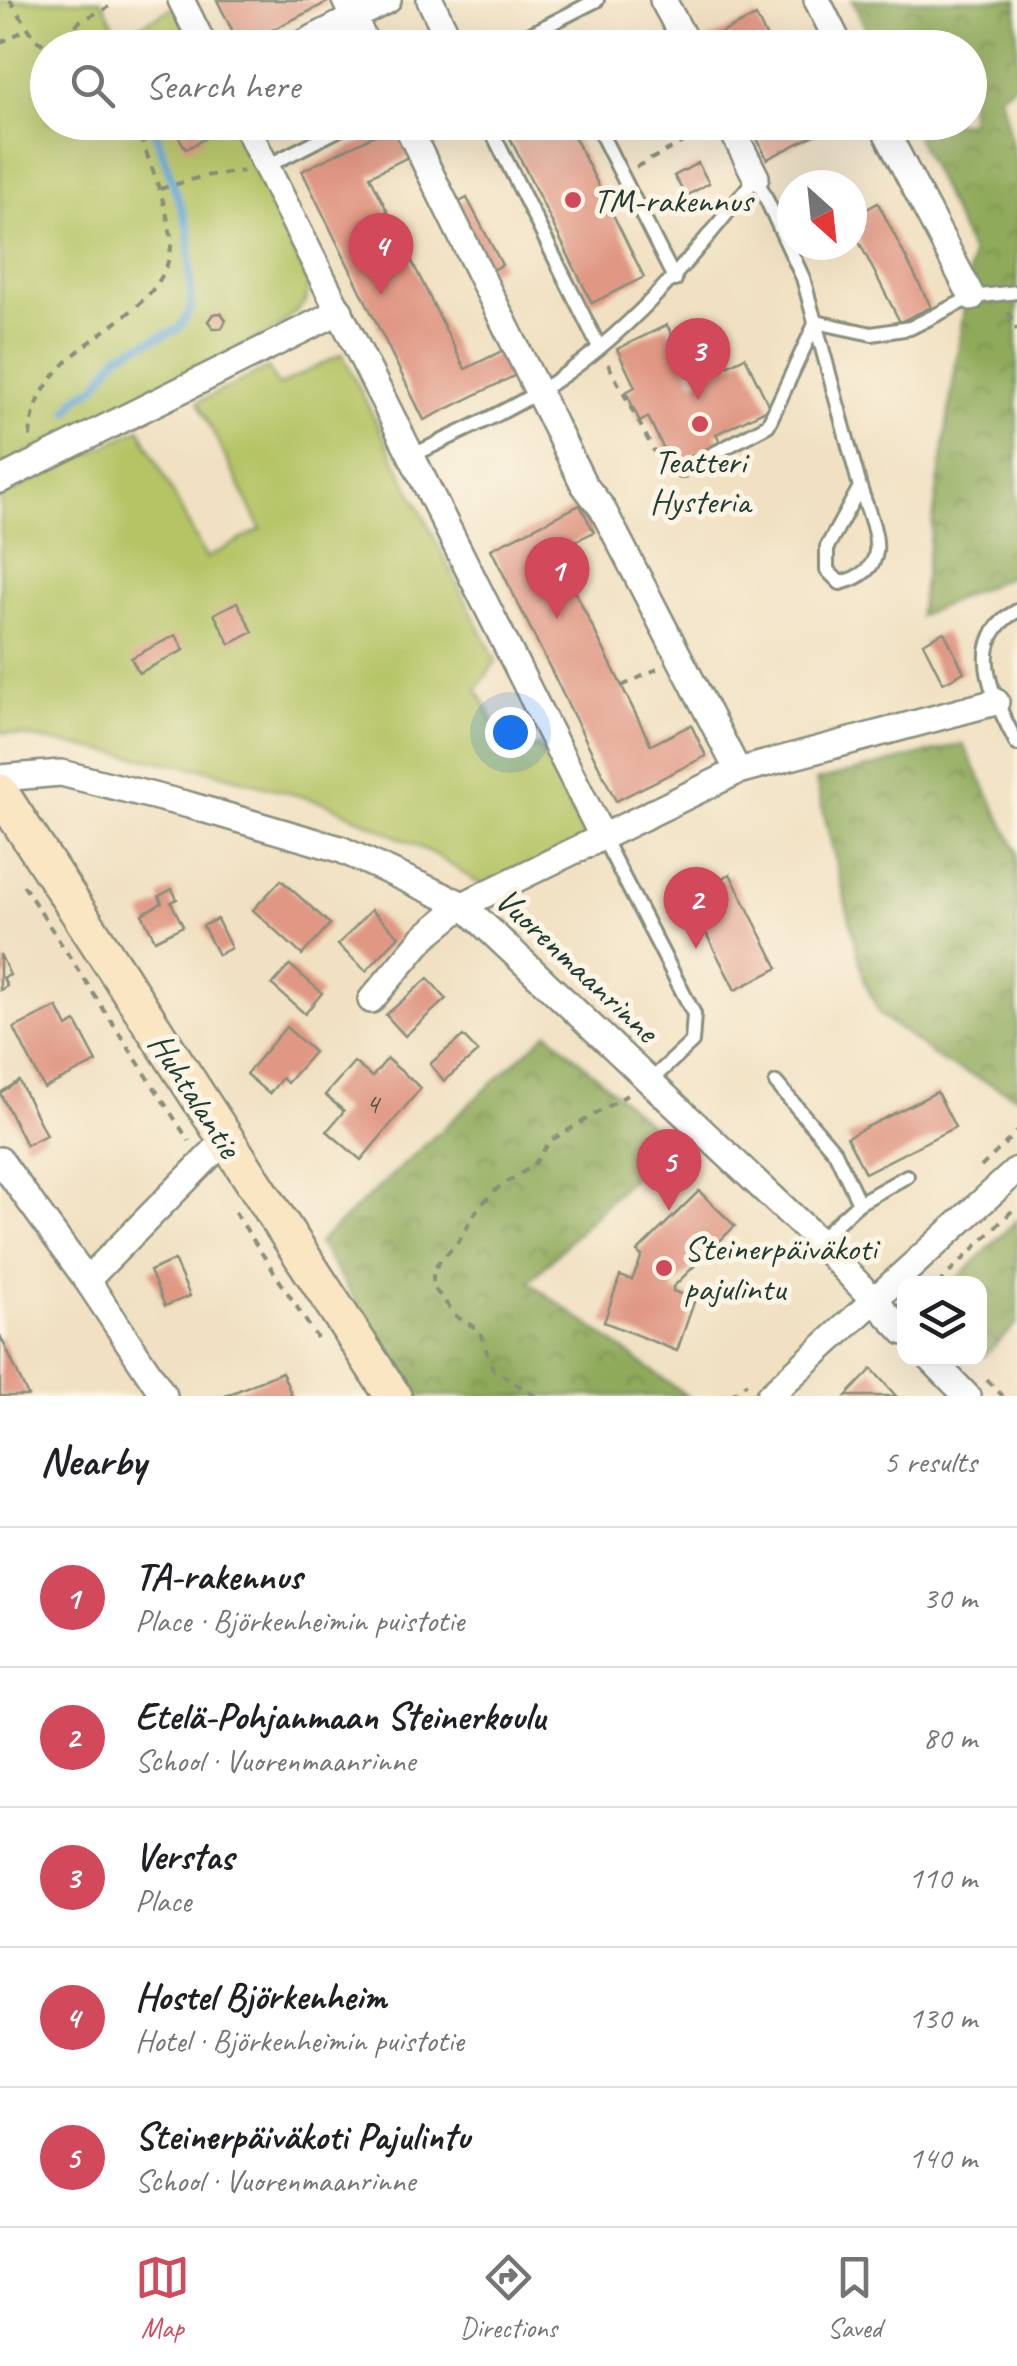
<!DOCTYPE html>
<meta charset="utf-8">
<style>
:root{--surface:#fff;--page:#f2f2f2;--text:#202124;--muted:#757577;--line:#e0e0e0;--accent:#d1495b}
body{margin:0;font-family:Caveat,sans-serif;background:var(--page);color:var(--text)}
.controls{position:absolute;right:30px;bottom:30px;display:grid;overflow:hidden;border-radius:20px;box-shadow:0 10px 40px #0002}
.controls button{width:90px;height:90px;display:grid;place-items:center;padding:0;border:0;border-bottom:2px solid var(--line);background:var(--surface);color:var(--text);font:50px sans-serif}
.compass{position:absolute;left:777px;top:170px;width:90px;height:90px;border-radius:50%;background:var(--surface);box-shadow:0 10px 40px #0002;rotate:153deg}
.you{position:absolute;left:510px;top:732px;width:35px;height:35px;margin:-25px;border:8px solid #fff;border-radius:50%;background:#1a73e8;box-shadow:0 0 0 15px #1a73e833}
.badge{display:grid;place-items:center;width:65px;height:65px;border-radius:50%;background:var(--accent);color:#fff;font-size:32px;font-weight:700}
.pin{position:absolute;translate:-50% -82px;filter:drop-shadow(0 2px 5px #0008)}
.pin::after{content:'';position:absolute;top:52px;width:35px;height:30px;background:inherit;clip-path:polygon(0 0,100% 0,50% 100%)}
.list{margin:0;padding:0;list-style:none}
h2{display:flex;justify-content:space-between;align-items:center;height:130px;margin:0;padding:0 40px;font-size:42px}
h2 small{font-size:32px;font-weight:400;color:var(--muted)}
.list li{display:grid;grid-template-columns:65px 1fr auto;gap:30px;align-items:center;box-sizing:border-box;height:140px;padding:0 40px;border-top:2px solid var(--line)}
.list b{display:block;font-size:38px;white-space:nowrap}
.list p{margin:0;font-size:32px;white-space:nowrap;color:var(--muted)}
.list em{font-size:32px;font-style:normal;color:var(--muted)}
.icon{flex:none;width:55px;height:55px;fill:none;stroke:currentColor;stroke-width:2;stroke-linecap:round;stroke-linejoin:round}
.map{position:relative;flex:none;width:1017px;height:1396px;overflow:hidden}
.search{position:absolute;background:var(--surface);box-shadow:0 10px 40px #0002;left:30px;right:30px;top:30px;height:110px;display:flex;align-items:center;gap:25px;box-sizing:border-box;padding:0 35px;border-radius:55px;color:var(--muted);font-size:38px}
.sheet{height:830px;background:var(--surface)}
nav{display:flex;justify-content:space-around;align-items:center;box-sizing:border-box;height:140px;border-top:2px solid var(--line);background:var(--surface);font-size:28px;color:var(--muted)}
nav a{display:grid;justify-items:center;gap:5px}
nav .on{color:var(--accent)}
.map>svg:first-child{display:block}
.forest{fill:url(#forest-crowns);stroke:#587448;stroke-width:2.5}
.park{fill:#b6c466;stroke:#6a804d;stroke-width:2.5}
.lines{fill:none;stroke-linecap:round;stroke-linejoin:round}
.stream{stroke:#60a6d6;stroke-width:8}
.building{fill:#e09884}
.lane-casing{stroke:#888f7b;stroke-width:18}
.street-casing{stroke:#888f7b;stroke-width:30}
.secondary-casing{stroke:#888f7b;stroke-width:40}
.path{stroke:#888f7b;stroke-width:4;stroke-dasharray:8 8;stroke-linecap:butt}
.lane{stroke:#fff;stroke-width:12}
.street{stroke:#fff;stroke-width:25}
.secondary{stroke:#fbe6c4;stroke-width:35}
.poi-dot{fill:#d1495b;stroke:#fcf5e5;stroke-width:4}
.labels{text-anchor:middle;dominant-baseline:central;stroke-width:10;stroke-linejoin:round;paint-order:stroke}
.number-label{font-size:30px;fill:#4f5448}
.poi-label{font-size:35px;fill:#1f3d34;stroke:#fcf5e5;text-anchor:start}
.street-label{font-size:35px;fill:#1f3d34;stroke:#fcf5e5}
</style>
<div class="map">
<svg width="1017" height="1396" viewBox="0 0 1017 1396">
<defs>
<pattern id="forest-crowns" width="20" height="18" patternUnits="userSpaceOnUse" patternTransform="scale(2.5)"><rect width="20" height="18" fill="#90aa5b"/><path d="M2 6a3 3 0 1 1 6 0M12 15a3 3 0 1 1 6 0" fill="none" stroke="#758c4c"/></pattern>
</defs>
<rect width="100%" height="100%" fill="#fcf5e5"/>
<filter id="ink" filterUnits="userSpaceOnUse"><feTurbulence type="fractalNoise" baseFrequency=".01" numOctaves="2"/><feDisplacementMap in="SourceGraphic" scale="20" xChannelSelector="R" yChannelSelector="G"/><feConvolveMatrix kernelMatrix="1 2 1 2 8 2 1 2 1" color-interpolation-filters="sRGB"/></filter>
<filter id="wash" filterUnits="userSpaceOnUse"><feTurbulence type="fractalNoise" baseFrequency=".0048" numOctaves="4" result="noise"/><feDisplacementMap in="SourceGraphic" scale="40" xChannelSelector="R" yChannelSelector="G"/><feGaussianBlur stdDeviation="2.25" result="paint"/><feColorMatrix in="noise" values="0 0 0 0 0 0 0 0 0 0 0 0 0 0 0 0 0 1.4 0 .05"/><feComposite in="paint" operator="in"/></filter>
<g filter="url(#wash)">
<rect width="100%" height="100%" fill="#f1e1c2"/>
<g class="forest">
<polygon points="852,0 1017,0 1017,82 1000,95 1017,166 1017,573 919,616 972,254 910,123 970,122 970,48 875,47"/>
<polygon points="963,744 1017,851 1017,1096 944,1063 880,1015 865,982 816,781"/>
<polygon points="548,1032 668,1141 529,1282 687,1396 418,1396 318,1243"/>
<polygon points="1017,1220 1017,1323 984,1356 980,1352 980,1284 953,1283"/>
</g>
<g class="park">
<polygon points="0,0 101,0 120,36 175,7 195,47 48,48 48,122 232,123 309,283 306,302 277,329 0,467"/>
<polygon points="342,354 496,661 477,689 506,746 522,751 539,746 587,840 487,889 436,855 328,804 208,770 0,732 0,497 140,429 206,558 261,529 198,402 268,368 278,386"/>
</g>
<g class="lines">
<g class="stream">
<polyline points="83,47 83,48"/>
<polyline points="68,412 77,398 96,386 119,354 178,329 191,309 189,230 152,122"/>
</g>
</g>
<g id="blocks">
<g class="building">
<polygon points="217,0 332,0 240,46"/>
<polygon points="756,16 772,48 712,48 708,39"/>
<polygon points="502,122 567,122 644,277 592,303"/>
<polygon points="749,122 840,122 767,159"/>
<polygon points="395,125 410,156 370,176 465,369 504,350 516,375 424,420 302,171"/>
<polygon points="197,126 204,139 186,149 178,136"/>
<polygon points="698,163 709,183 686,196 674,176"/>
<polygon points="467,198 502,265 489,272 454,205"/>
<polygon points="859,203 863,211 878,203 931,307 900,322 852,228 852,207"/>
<polygon points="221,313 226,320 222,328 213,328 208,321 213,314"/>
<polygon points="667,325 694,382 745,357 770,408 716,434 720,442 672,466 648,417 640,422 626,392 635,387 617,349"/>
<polygon points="580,505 594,532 555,551 651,745 691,725 706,756 616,801 491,549"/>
<polygon points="237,602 253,632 230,644 214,614"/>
<polygon points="944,632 964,672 943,683 923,643"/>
<polygon points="176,635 184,650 139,673 131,658"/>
<polygon points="730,874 778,968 735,990 687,896"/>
<polygon points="281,880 330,924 302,955 253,910"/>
<polygon points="172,889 177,899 171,902 183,926 155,940 142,914 162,903 159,896"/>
<polygon points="371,910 399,936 366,971 338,945"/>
<polygon points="217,919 231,948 218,955 203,926"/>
<polygon points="0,954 10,975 3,978 7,986 0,990"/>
<polygon points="290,965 322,993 305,1014 272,985"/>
<polygon points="428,978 446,999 405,1036 386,1015"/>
<polygon points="57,1007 67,1027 76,1022 97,1062 44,1088 14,1028"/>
<polygon points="286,1027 314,1052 287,1083 282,1078 269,1094 246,1074"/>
<polygon points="463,1036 478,1052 444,1081 430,1064"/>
<polygon points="387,1059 421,1088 361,1160 327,1131 344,1111 325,1095 354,1062 372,1077"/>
<polygon points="19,1081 46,1135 26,1145 0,1093"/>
<polygon points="937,1092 955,1127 865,1173 847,1137"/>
<polygon points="699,1191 735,1226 673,1287 673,1291 695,1299 677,1351 604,1322 620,1276 632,1280 642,1256 637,1252"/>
<polygon points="174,1260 190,1296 165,1306 150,1271"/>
<polygon points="0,1335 28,1396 0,1396"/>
<polygon points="872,1369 896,1396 846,1396"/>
<polygon points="282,1372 292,1396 225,1396"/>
</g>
</g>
</g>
<g filter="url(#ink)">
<use href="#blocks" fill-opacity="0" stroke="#888f7b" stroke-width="2.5"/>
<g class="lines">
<g class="lane-casing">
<g id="lane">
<polyline points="546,26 557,48"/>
<polyline points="503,48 597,0"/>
<polyline points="487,122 599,347"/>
<polyline points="595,122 675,280"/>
<polyline points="267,166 354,122"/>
<polyline points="816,322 872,334 910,328 972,297 1017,292"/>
<path d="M 414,455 C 455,434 499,416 538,392 C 627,338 692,258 756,177 L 803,278 L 860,487 L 827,547 L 827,570 L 840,583 C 897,569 873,528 860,487"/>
<polyline points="681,471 768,425 816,322"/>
<path d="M 1017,611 C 961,641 996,702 1017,744"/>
<polyline points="603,838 694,1014 692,1042 650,1081"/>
<polyline points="776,1083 835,1152 859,1203"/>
<polyline points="818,1240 859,1203 907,1176"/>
</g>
</g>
<g class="street-casing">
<g id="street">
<polyline points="181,0 205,48"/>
<polyline points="345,0 368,48"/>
<polyline points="430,0 453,48"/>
<polyline points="663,0 689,48"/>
<polyline points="817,0 841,48"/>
<polyline points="294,48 388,0"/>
<polyline points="244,122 603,838"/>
<polyline points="405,122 584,485 602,508 738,771"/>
<polyline points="728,122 756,177"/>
<polyline points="881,122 972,297"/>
<polyline points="0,480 340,311"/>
<polyline points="0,778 61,773 189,805 340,849 463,905 807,1230 904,1332"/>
<polyline points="371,1000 424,937 463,905 738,771 996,702"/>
<polyline points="0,1160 87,1280"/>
<polyline points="930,1358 967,1396"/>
<polyline points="164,1396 87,1280 225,1140"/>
<polyline points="769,1396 1017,1170"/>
</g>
</g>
<g class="secondary-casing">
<polyline id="secondary" points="0,792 393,1396"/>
</g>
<g class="path">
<polyline points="10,0 36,40 51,48"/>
<polyline points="0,43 27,29"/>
<polyline points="53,48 80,21 109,7"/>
<polyline points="636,167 707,129"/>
<polyline points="160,189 204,176 243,171"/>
<polyline points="1008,312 1017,330"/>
<polyline points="608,364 662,466"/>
<path d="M 30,437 C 36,336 162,329 171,247 C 174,222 145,146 133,122"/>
<polyline points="622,686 657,669"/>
<polyline points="23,885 189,1141"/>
<polyline points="981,1167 1017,1132"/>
<polyline points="235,1212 317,1338"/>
<polyline points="938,1284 1016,1207"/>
<polyline points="987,1380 1003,1396"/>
<polyline points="535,1396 493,1369 479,1330 457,1317 433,1287 433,1272 439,1262 459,1241 478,1208 499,1187 533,1166 550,1141 627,1095"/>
<polyline points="731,1396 747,1383"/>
</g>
<use href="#lane" class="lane"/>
<use href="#street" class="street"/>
<use href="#secondary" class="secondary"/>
</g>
</g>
<g class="poi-dot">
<circle cx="573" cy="200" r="10"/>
<circle cx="700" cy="424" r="10"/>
<circle cx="664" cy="1268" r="10"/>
</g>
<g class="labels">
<g class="number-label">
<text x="372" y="1103">4</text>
</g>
<g class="poi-label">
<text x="593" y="200">TM-rakennus</text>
<text x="700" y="461" text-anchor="middle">Teatteri<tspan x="700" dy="40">Hysteria</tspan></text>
<text x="684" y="1248">Steinerpäiväkoti<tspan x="684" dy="40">pajulintu</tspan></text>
</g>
<g class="street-label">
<text transform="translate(577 965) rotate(43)">Vuorenmaanrinne</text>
<text transform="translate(195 1095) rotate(57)">Huhtalantie</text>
</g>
</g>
</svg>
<div class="controls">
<button><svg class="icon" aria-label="layers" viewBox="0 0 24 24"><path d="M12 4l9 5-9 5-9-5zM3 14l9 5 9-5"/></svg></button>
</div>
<svg class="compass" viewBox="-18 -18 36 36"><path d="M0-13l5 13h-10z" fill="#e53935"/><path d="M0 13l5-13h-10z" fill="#757577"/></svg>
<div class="you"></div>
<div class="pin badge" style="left:557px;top:619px">1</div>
<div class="pin badge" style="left:696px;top:949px">2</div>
<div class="pin badge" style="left:698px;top:400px">3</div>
<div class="pin badge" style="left:381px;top:295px">4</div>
<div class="pin badge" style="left:669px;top:1211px">5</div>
<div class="search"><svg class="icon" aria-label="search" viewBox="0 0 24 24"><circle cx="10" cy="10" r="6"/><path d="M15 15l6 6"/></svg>Search here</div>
</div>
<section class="sheet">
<h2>Nearby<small>5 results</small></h2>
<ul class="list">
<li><span class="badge">1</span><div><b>TA-rakennus</b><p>Place · Björkenheimin puistotie</p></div><em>30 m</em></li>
<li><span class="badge">2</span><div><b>Etelä-Pohjanmaan Steinerkoulu</b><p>School · Vuorenmaanrinne</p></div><em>80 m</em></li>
<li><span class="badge">3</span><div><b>Verstas</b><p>Place</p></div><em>110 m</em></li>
<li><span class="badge">4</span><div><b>Hostel Björkenheim</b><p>Hotel · Björkenheimin puistotie</p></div><em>130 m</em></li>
<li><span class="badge">5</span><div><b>Steinerpäiväkoti Pajulintu</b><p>School · Vuorenmaanrinne</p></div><em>140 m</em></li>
</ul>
</section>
<nav>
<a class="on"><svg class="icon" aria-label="map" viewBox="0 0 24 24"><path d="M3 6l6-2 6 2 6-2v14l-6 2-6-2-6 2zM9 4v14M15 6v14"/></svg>Map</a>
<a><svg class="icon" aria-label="directions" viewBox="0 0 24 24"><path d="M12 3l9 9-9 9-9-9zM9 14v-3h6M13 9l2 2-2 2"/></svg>Directions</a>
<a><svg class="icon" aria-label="saved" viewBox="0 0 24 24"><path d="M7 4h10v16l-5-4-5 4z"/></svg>Saved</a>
</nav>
